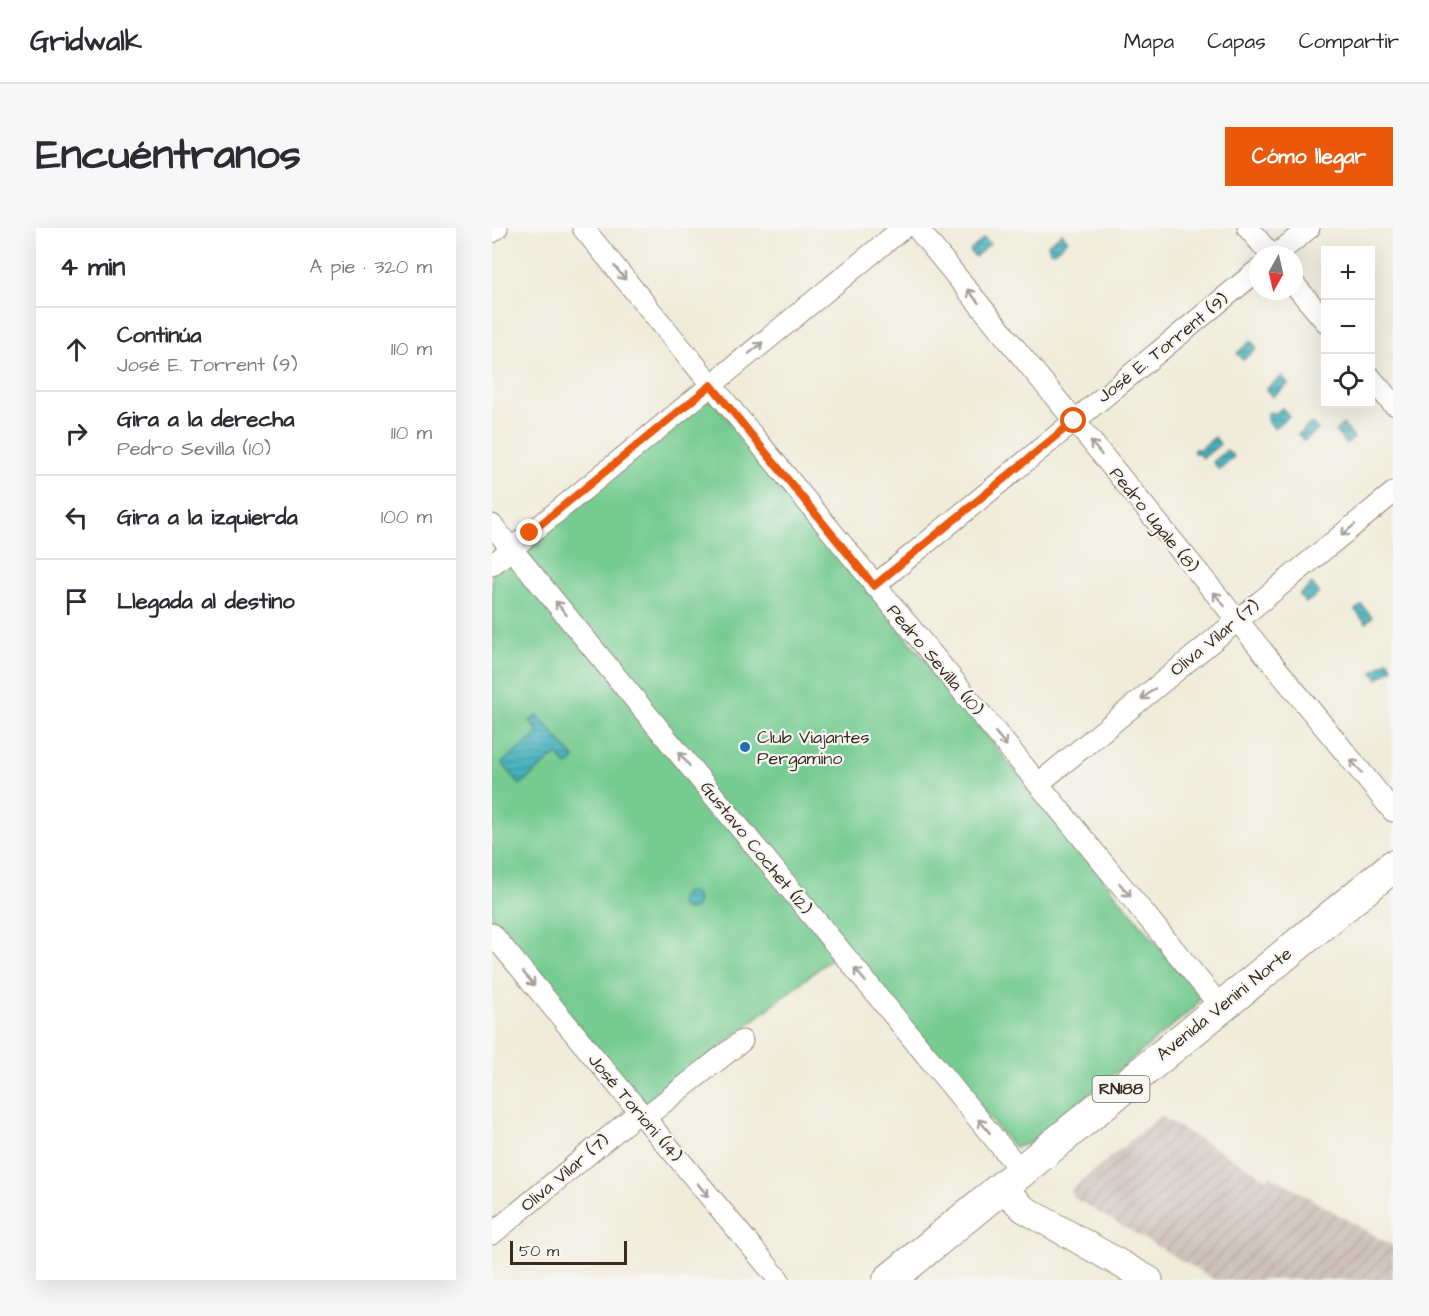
<!DOCTYPE html>
<html lang="es">
<meta charset="utf-8">
<style>
:root{--surface:#fff;--page:#f7f7f7;--text:#2b2b33;--muted:#7c7c81;--line:#e1e1e2;--accent:#ea580c}
body{margin:0;font-family:"Architects Daughter",sans-serif;background:var(--page);color:var(--text)}
.controls{position:absolute;right:18px;top:18px;display:grid;overflow:hidden;border-radius:0px;box-shadow:0 6px 24px #0002}
.controls button{width:54px;height:54px;display:grid;place-items:center;padding:0;border:0;border-bottom:2px solid var(--line);background:var(--surface);color:var(--text);font:30px sans-serif}
.compass{position:absolute;left:757px;top:18px;width:54px;height:54px;border-radius:50%;background:var(--surface);box-shadow:0 6px 24px #0002;rotate:188deg}
.scale{position:absolute;left:18px;bottom:15px;width:117px;box-sizing:border-box;padding-left:6px;border:3px solid #3b2a1e;border-top:0;font-size:16px;line-height:21px;white-space:nowrap;color:#3b2a1e;-webkit-text-stroke:4px #f6f6f2;paint-order:stroke}
.stop{position:absolute;width:18px;height:18px;margin:-14px;border:4px solid #ea580c;border-radius:50%;background:#fff}
.stop.end{background:#ea580c;border-color:#fff;box-shadow:0 2px 6px #0008}
.list{margin:0;padding:0;list-style:none}
h2{display:flex;justify-content:space-between;align-items:center;height:78px;margin:0;padding:0 24px;font-size:26px}
h2 small{font-size:20px;font-weight:400;color:var(--muted)}
.list li{display:grid;grid-template-columns:39px 1fr auto;gap:18px;align-items:center;box-sizing:border-box;height:84px;padding:0 24px;border-top:2px solid var(--line)}
.list b{display:block;font-size:22px;white-space:nowrap}
.list p{margin:0;font-size:20px;white-space:nowrap;color:var(--muted)}
.list em{font-size:20px;font-style:normal;color:var(--muted)}
.icon{flex:none;width:33px;height:33px;fill:none;stroke:currentColor;stroke-width:2;stroke-linecap:round;stroke-linejoin:round}
.map{position:relative;flex:none;width:901px;height:1052px;overflow:hidden;border-radius:0px}
header{display:flex;align-items:center;gap:36px;box-sizing:border-box;height:84px;padding:0 30px;background:var(--surface);border-bottom:2px solid var(--line)}
header strong{font-size:28px}
nav{display:flex;gap:33px;margin-inline-start:auto;font-size:21px}
.intro{display:flex;align-items:center;justify-content:space-between;box-sizing:border-box;height:144px;padding:0 36px}
h1{margin:0;font-size:42px}
.button{padding:15px 27px;border-radius:0px;background:var(--accent);color:#fff;font-size:21px;font-weight:700}
main{display:flex;gap:36px;padding:0 36px}
aside{flex:1;background:var(--surface);border-radius:0px;box-shadow:0 6px 24px #0002}
.map>svg:first-child{display:block}
.industrial{fill:url(#industrial-furrows)}
.garden{fill:#75cb90;stroke:#587a57;stroke-width:1.5}
.water{fill:url(#water-rules);stroke:#3e6e6e;stroke-width:1.5}
.lines{fill:none;stroke-linecap:round;stroke-linejoin:round}
.minor-casing{stroke:#968b7c;stroke-width:23}
.major-casing{stroke:#968b7c;stroke-width:29}
.highway-casing{stroke:#968b7c;stroke-width:34}
.minor{stroke:#fff;stroke-width:21}
.major{stroke:#fff;stroke-width:27}
.highway{stroke:#fff;stroke-width:32}
.oneway{stroke:#a79f9a}
.route{stroke:#ea580c;stroke-width:8}
.poi-dot{fill:#1f6fb2;stroke:#f6f6f2;stroke-width:2}
.labels{text-anchor:middle;dominant-baseline:central;stroke-width:4.5;stroke-linejoin:round;paint-order:stroke}
.shield{fill:#f6f6f2;stroke:#73675e;stroke-width:1.5}
.shield-label{font-size:16px;font-weight:bold;fill:#3b2a1e}
.street-label{font-size:18px;fill:#3b2a1e;stroke:#f6f6f2}
.poi-label{font-size:18px;fill:#3b2a1e;stroke:#f6f6f2;text-anchor:start}
</style>
<header>
<strong>Gridwalk</strong>
<nav><a>Mapa</a><a>Capas</a><a>Compartir</a></nav>
</header>
<div class="intro"><h1>Encuéntranos</h1><a class="button">Cómo llegar</a></div>
<main>
<aside>
<h2>4 min<small>A pie · 320 m</small></h2>
<ul class="list">
<li><svg class="icon" aria-label="ahead" viewBox="0 0 24 24"><path d="M12 20V5M6 11l6-6 6 6"/></svg><div><b>Continúa</b><p>José E. Torrent (9)</p></div><em>110 m</em></li>
<li><svg class="icon" aria-label="right" viewBox="0 0 24 24"><path d="M7 20v-9h11M14 6l5 5-5 5"/></svg><div><b>Gira a la derecha</b><p>Pedro Sevilla (10)</p></div><em>110 m</em></li>
<li><svg class="icon" aria-label="left" viewBox="0 0 24 24"><path d="M17 20v-9H6M10 6l-5 5 5 5"/></svg><div><b>Gira a la izquierda</b></div><em>100 m</em></li>
<li><svg class="icon" aria-label="arrive" viewBox="0 0 24 24"><path d="M6 21V4h12l-3 4 3 4H6"/></svg><div><b>Llegada al destino</b></div></li>
</ul>
</aside>
<div class="map">
<svg width="901" height="1052" viewBox="0 0 901 1052">
<defs>
<pattern id="industrial-furrows" width="10" height="10" patternUnits="userSpaceOnUse" patternTransform="scale(1.5)"><rect width="10" height="10" fill="#cec1ba"/><path d="M-1 1l2-2M0 10L10 0M9 11l2-2" fill="none" stroke="#b2a69f"/></pattern>
<pattern id="water-rules" width="6" height="5" patternUnits="userSpaceOnUse" patternTransform="scale(1.5)"><rect width="6" height="5" fill="#42b1bd"/><path d="M0 2.5h6" fill="none" stroke="#389099"/></pattern>
</defs>
<rect width="100%" height="100%" fill="#f6f6f2"/>
<filter id="ink" filterUnits="userSpaceOnUse"><feTurbulence type="fractalNoise" baseFrequency=".0167" numOctaves="2"/><feDisplacementMap in="SourceGraphic" scale="12" xChannelSelector="R" yChannelSelector="G"/><feConvolveMatrix kernelMatrix="1 2 1 2 8 2 1 2 1" color-interpolation-filters="sRGB"/></filter>
<filter id="wash" filterUnits="userSpaceOnUse"><feTurbulence type="fractalNoise" baseFrequency=".008" numOctaves="4" result="noise"/><feDisplacementMap in="SourceGraphic" scale="24" xChannelSelector="R" yChannelSelector="G"/><feGaussianBlur stdDeviation="1.35" result="paint"/><feColorMatrix in="noise" values="0 0 0 0 0 0 0 0 0 0 0 0 0 0 0 0 0 1.4 0 .05"/><feComposite in="paint" operator="in"/></filter>
<g filter="url(#wash)">
<rect width="100%" height="100%" fill="#f0ecda"/>
<polygon class="industrial" points="668,888 776,951 778,947 901,1018 901,1052 723,1052 582,970 579,962"/>
<polygon class="garden" points="212,173 222,174 708,769 703,779 536,916 524,919 519,916 354,719 152,879 0,692 0,346"/>
<g class="water">
<polygon points="570,5 576,12 562,24 558,23 556,16"/>
<polygon points="492,10 498,16 483,29 478,23"/>
<polygon points="759,113 765,120 751,132 745,125"/>
<polygon points="790,148 796,156 780,169 774,161"/>
<polygon points="790,180 797,188 782,200 775,192 775,186 779,184 783,186"/>
<polygon points="820,195 826,202 812,213 806,206"/>
<polygon points="851,196 862,210 854,216 843,203"/>
<polygon points="723,209 728,216 711,230 707,226 702,225 702,221 708,221"/>
<polygon points="735,222 742,229 727,242 721,234"/>
<polygon points="820,356 827,365 814,375 807,367"/>
<polygon points="870,377 880,389 874,395 863,382"/>
<polygon points="896,432 901,440 886,451 881,444"/>
<polygon points="46,487 83,531 75,538 65,526 28,557 10,535 47,505 38,493"/>
<circle cx="197" cy="673" r="9"/>
</g>
</g>
<g filter="url(#ink)">
<g class="lines">
<g class="minor-casing">
<g id="minor">
<polyline points="91,0 729,779"/>
<polyline points="425,0 901,583"/>
<polyline points="756,0 779,27"/>
<polyline points="0,4 5,0"/>
<polyline points="784,27 817,0"/>
<polyline points="802,56 834,94"/>
<polyline points="878,149 901,176"/>
<polyline points="0,297 529,943"/>
<polyline points="0,337 411,0"/>
<polyline points="382,358 766,42"/>
<polyline points="546,556 901,265"/>
<polyline points="0,706 287,1052"/>
<polyline points="152,890 250,813"/>
<polyline points="0,1006 147,884"/>
</g>
</g>
<g class="major-casing">
<polyline id="major" points="509,959 532,981 657,1052"/>
</g>
<g class="highway-casing">
<polyline id="highway" points="397,1052 901,638"/>
</g>
<use href="#minor" class="minor"/>
<use href="#major" class="major"/>
<use href="#highway" class="highway"/>
</g>
<defs><path id="oneway-shaft" d="M-6 0H5M1.5-3L5.5 0L1.5 3" fill="none" stroke-width="1.6" stroke-linecap="round" stroke-linejoin="round" transform="scale(1.5)"/></defs>
<g class="oneway">
<use href="#oneway-shaft" transform="translate(128 45) rotate(51)"/>
<use href="#oneway-shaft" transform="translate(481 68) rotate(-129)"/>
<use href="#oneway-shaft" transform="translate(264 120) rotate(-39)"/>
<use href="#oneway-shaft" transform="translate(604 220) rotate(-129)"/>
<use href="#oneway-shaft" transform="translate(856 302) rotate(141)"/>
<use href="#oneway-shaft" transform="translate(727 371) rotate(-129)"/>
<use href="#oneway-shaft" transform="translate(69 380) rotate(-129)"/>
<use href="#oneway-shaft" transform="translate(656 466) rotate(141)"/>
<use href="#oneway-shaft" transform="translate(509 511) rotate(50)"/>
<use href="#oneway-shaft" transform="translate(192 531) rotate(-129)"/>
<use href="#oneway-shaft" transform="translate(864 538) rotate(-130)"/>
<use href="#oneway-shaft" transform="translate(633 662) rotate(51)"/>
<use href="#oneway-shaft" transform="translate(368 747) rotate(-130)"/>
<use href="#oneway-shaft" transform="translate(37 751) rotate(50)"/>
<use href="#oneway-shaft" transform="translate(492 898) rotate(-130)"/>
<use href="#oneway-shaft" transform="translate(211 962) rotate(50)"/>
</g>
</g>
<g class="lines" filter="url(#ink)">
<polyline class="route" points="38,305 219,157 382,358 582,193"/>
</g>
<circle class="poi-dot" cx="253" cy="519" r="6"/>
<g class="labels">
<rect class="shield" x="600.5" y="848" width="57" height="26" rx="4.5"/>
<g class="shield-label">
<text x="629" y="861">RN188</text>
</g>
<g class="street-label">
<text transform="translate(671 120) rotate(-39)">José E. Torrent (9)</text>
<text transform="translate(662 292) rotate(51)">Pedro Ugale (8)</text>
<text transform="translate(723 410) rotate(-39)">Oliva Vilar (7)</text>
<text transform="translate(443 432) rotate(50)">Pedro Sevilla (10)</text>
<text transform="translate(264 620) rotate(51)">Gustavo Cochet (12)</text>
<text transform="translate(732 776) rotate(-39)">Avenida Venini Norte</text>
<text transform="translate(143 880) rotate(50)">José Torioni (14)</text>
<text transform="translate(73 945) rotate(-40)">Oliva Vilar (7)</text>
</g>
<g class="poi-label">
<text x="265" y="509">Club Viajantes<tspan x="265" dy="21">Pergamino</tspan></text>
</g>
</g>
</svg>
<div class="controls">
<button>+</button>
<button>−</button>
<button><svg class="icon" aria-label="locate" viewBox="0 0 24 24"><circle cx="12" cy="12" r="6"/><path d="M12 2v4M12 18v4M2 12h4M18 12h4"/></svg></button>
</div>
<svg class="compass" viewBox="-18 -18 36 36"><path d="M0-13l5 13h-10z" fill="#e53935"/><path d="M0 13l5-13h-10z" fill="#7c7c81"/></svg>
<div class="scale">50 m</div>
<div class="stop" style="left:582px;top:193px"></div>
<div class="stop end" style="left:38px;top:305px"></div>
</div>
</main>
